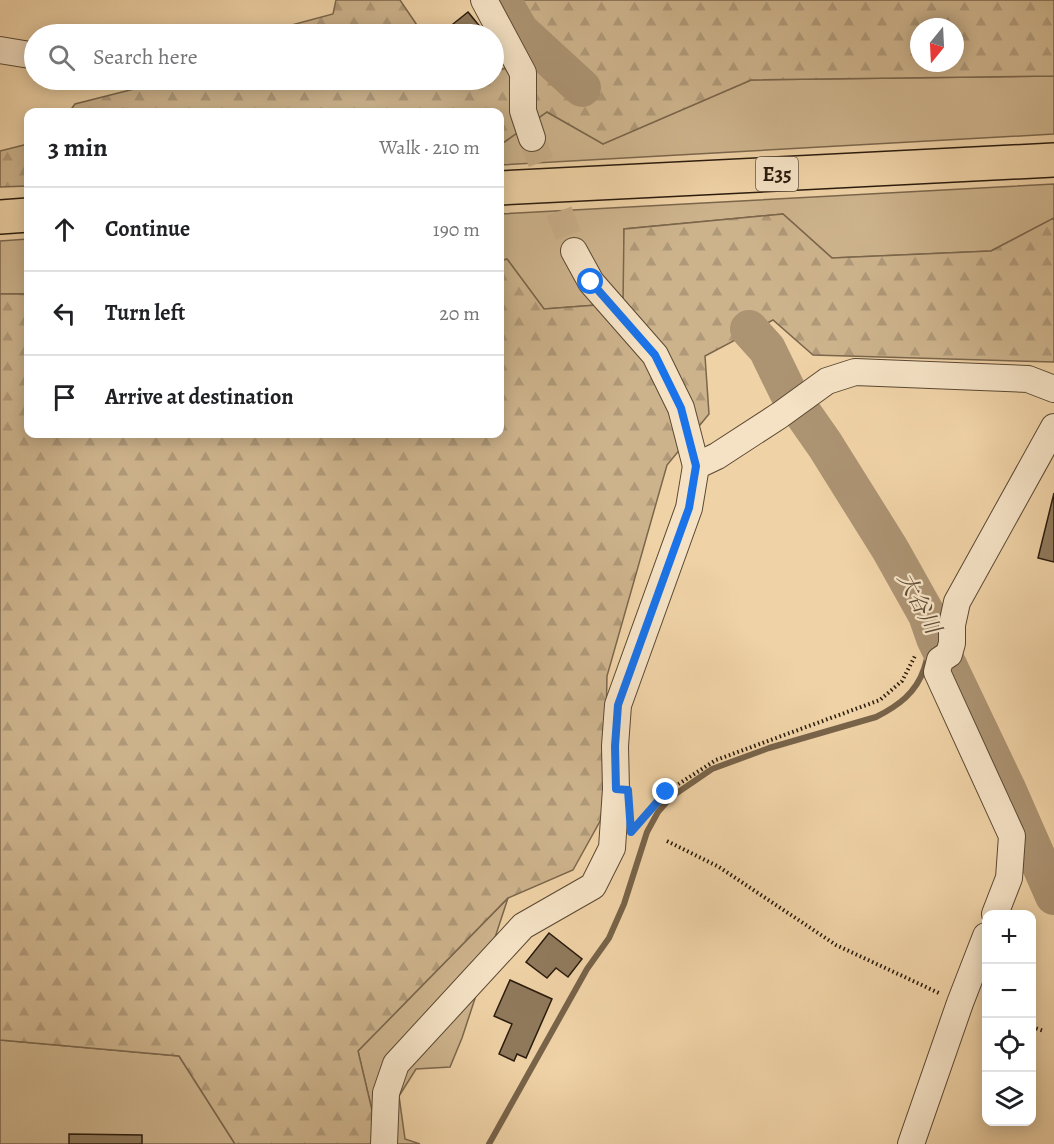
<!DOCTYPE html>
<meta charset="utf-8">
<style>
:root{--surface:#fff;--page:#f6f6f6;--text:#202124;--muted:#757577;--line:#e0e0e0}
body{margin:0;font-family:Alegreya,"Noto Serif JP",serif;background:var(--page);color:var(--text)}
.controls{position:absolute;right:18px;bottom:18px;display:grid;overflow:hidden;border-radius:12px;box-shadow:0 3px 15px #0003}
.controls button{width:54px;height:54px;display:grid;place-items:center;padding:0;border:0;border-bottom:2px solid var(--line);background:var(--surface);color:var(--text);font:30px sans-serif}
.compass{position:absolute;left:910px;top:18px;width:54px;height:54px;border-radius:50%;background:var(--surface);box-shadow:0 3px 15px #0003;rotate:198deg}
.stop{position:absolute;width:18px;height:18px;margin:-14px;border:4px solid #1a73e8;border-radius:50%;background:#fff}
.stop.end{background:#1a73e8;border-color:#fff;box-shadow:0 2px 6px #0008}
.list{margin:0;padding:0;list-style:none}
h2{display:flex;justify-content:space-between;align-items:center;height:78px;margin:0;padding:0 24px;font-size:26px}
h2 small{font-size:20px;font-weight:400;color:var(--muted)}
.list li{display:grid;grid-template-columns:39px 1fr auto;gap:18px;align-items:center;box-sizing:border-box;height:84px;padding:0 24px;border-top:2px solid var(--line)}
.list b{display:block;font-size:22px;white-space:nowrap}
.list em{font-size:20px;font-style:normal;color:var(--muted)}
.icon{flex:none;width:33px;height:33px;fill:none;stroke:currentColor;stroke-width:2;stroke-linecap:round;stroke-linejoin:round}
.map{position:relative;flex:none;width:1054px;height:1144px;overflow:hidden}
.search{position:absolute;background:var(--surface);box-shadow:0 3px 15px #0003;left:24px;top:24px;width:480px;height:66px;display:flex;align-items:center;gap:15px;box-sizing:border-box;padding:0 21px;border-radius:33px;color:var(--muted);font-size:22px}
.panel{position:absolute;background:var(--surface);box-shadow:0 3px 15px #0003;left:24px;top:108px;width:480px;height:330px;border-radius:12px}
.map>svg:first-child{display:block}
.grass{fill:#cdb38c;stroke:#7b664c;stroke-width:1.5}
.forest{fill:url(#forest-firs);stroke:#7b664c;stroke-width:1.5;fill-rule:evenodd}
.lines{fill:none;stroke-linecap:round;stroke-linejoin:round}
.stream{stroke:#786349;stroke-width:6}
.river{stroke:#ac9372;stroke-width:38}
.building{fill:#907a5c;stroke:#291a0c;stroke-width:1.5}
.minor-tunnel{stroke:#c7ad87;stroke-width:26;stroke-dasharray:26 13;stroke-linecap:butt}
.minor-casing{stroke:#5a4832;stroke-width:28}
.highway-casing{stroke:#291a0c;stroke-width:36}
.path{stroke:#291a0c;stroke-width:4;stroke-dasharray:1.5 3;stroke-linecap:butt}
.minor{stroke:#f5e2c5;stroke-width:26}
.highway{stroke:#efd2a6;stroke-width:33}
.route{stroke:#1a73e8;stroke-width:8}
.labels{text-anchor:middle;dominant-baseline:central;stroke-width:4.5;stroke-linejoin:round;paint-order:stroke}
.shield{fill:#f5e2c5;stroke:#665644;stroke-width:1.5}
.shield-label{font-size:20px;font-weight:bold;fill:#291a0c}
.water-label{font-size:22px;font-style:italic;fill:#5d4a35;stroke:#f5e2c5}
</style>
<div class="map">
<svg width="1054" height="1144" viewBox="0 0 1054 1144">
<defs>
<pattern id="forest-firs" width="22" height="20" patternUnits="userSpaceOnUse" patternTransform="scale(1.5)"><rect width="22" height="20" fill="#cdb38c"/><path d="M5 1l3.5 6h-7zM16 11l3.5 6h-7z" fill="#b09978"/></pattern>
</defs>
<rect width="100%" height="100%" fill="#efd2a6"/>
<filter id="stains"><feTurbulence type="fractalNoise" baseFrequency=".00333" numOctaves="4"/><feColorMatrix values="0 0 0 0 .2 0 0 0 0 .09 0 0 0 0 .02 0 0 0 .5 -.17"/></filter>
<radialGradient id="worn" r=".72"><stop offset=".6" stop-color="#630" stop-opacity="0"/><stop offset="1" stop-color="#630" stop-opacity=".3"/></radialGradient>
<g class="grass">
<polygon points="1054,76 1054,134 500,165 500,145 547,112 603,144 751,80"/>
<polygon points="1054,184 1054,218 991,251 832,258 783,214 624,229 624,303 544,309 507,259 500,261 500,214"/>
<polygon points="28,239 28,294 0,294 0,241"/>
<polygon points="508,898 462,1038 450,1067 416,1069 399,1096 405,1139 420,1144 380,1144 358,1051"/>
<polygon points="0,1040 179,1056 235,1144 0,1144"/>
</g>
<g class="forest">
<polygon points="336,0 400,0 423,34 258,34 333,14"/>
<path d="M 518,0 L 1054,0 L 1054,76 L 751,80 L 603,144 L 547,112 L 500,145 L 500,112 L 69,112 L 75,104 L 150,85 L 151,80 L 494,80 L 494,71 L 553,55 ZM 919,27 L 955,27 L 955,63 L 919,63 Z"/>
<polygon points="28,144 28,186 0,187 0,151"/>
<polygon points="783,214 832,258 991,251 1054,218 1054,362 813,355 773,320 705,356 709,414 667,465 607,676 604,814 573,870 508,898 358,1051 380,1144 235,1144 179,1056 0,1040 0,294 28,294 28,434 500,434 500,261 507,259 544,309 623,303 624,229"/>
</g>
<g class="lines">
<path class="stream" d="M 489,1144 L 587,969 L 609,938 L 624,904 L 647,832 L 658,812 L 671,797 L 712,769 L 769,748 L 876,717 C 898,706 916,693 924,669 C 928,658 928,648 935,638"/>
<g class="river">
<polyline points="502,0 520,31 582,88"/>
<polyline points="749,329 767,349 788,392 825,445 890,549 927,615 935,638 1008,791 1054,896"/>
</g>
</g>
<g class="building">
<polygon points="468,12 486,34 461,34 453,24"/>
<polygon points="1054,493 1054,562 1038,558"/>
<polygon points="549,933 582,959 568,977 556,968 547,978 526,962"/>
<polygon points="510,980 552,999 526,1058 517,1054 514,1061 499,1054 512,1024 494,1016"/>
<polygon points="69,1134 142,1135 142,1144 69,1144"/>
</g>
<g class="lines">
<polyline class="minor-tunnel" points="532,138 574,251"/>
<g class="minor-casing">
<g id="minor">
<polyline points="484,0 523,73 523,111 532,138"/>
<polyline points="0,50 30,55"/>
<polyline points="574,251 591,282 655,355 681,408 696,466"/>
<polyline points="995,914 1009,878 1012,836 937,672 940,660 949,654 952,643 952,625 957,602 1054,427"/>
<polyline points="384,1144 386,1093 396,1064 523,926 593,886 612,848 616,789 615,746 618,705 689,508 696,466 717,456 780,415 827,381 855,372 1028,379 1054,389"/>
<polyline points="911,1144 960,1003 986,936"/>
</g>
</g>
<g class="highway-casing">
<g id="highway">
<polyline points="500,188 1054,160"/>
<polyline points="0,217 28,215"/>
</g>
</g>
<g class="path">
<polyline points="637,825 666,792 716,760 880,700 902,681 915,656 917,657"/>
<polyline points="667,841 719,867 836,945 941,994"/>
<polyline points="1032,1027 1044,1031"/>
</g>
<use href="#minor" class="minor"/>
<use href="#highway" class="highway"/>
</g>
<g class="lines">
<polyline class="route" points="591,282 655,355 681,408 696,466 689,508 618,705 615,746 616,789 628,790 631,832 666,792"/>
</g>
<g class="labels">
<rect class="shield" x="756" y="157" width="42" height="34" rx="4.5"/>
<g class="shield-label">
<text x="777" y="174">E35</text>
</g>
<g class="water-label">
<text transform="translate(919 603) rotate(62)">大谷川</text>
</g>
</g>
<rect width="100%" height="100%" filter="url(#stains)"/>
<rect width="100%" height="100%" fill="url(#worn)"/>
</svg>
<div class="controls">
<button>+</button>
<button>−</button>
<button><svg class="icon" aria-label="locate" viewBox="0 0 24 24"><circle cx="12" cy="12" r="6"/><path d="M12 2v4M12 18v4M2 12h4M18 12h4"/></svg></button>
<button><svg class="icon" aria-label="layers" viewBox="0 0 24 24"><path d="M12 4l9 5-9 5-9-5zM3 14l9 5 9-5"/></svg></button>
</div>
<svg class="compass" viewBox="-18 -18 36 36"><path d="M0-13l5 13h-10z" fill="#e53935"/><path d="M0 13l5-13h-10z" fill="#757577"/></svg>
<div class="stop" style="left:591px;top:282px"></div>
<div class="stop end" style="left:666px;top:792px"></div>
<div class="search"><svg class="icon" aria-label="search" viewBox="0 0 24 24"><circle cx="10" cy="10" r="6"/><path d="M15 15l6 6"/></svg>Search here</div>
<section class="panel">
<h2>3 min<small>Walk · 210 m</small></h2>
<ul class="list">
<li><svg class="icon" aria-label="ahead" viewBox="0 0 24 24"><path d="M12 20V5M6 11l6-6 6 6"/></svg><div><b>Continue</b></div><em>190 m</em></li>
<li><svg class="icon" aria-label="left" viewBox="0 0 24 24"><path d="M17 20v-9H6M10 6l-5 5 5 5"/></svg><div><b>Turn left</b></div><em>20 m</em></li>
<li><svg class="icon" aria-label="arrive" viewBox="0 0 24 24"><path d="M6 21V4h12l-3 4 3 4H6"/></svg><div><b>Arrive at destination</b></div></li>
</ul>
</section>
</div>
